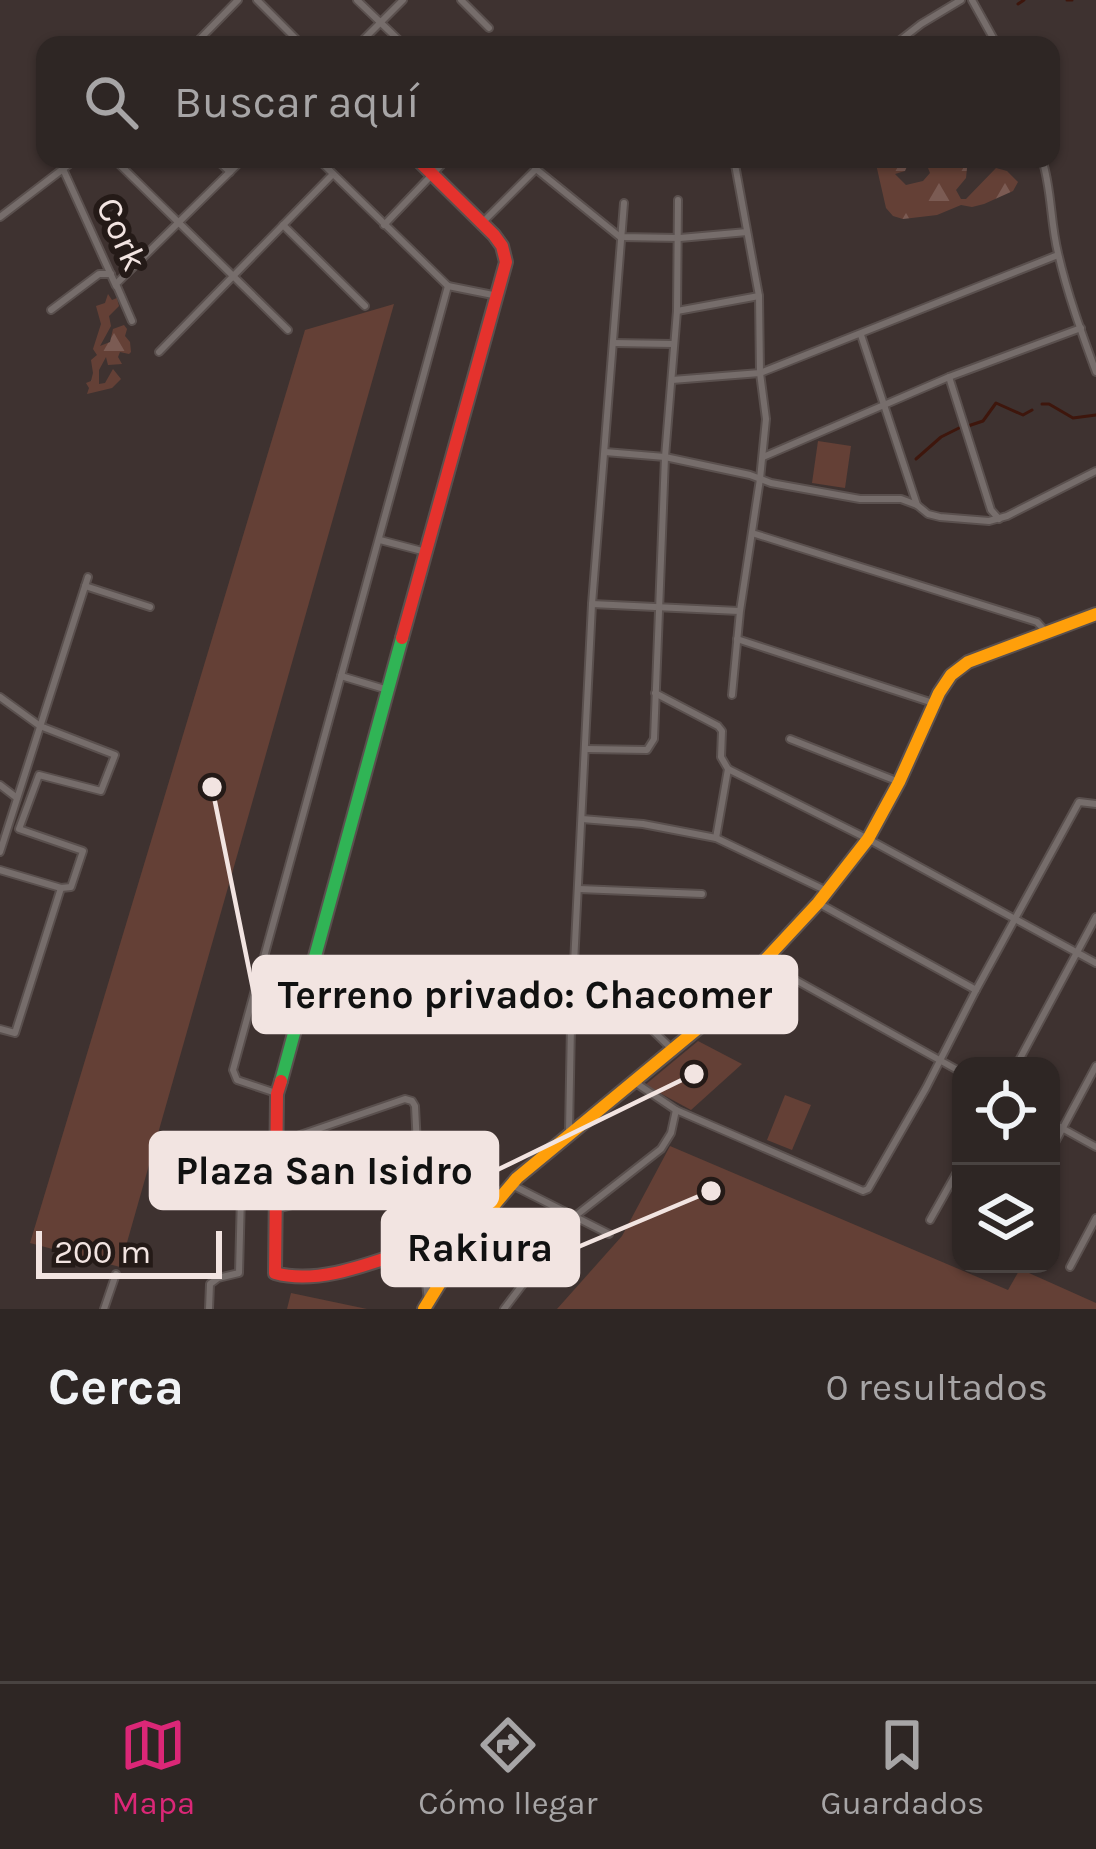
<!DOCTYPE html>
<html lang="es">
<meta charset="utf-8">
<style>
:root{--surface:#2e2624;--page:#3a3231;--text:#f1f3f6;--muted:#a7a5a6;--line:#494341;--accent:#db2777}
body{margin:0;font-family:Karla,sans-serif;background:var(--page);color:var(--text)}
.controls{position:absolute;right:36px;bottom:36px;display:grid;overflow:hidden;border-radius:24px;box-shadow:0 3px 9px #0004}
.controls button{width:108px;height:108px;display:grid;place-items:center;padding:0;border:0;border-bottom:3px solid var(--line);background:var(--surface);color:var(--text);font:60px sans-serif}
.scale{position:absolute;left:36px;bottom:30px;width:186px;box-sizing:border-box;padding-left:12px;border:6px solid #f2e4e1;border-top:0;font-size:33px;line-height:42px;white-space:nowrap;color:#f2e4e1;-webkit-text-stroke:9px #241a17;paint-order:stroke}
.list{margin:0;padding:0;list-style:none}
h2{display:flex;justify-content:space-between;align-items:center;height:156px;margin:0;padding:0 48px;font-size:51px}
h2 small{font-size:39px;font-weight:400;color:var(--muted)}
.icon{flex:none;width:66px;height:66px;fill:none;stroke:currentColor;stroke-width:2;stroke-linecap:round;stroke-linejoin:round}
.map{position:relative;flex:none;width:1096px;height:1309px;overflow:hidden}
.search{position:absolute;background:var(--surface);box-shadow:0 3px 9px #0004;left:36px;right:36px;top:36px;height:132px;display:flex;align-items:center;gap:30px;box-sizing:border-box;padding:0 42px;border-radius:24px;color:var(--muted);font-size:45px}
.sheet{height:372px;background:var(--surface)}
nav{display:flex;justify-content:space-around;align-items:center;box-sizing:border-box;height:168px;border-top:3px solid var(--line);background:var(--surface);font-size:33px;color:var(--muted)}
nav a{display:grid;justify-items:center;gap:6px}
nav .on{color:var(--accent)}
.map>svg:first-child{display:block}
.forest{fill:url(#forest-firs)}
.green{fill:#644036}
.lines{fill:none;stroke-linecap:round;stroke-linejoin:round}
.stream{stroke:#3e160c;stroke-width:3}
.street-casing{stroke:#5a504e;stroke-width:10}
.fast-casing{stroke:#5a504e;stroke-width:16}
.slow-casing{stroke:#5a504e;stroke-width:16}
.jam-casing{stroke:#5a504e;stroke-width:16}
.street{stroke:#766d6b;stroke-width:6}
.fast{stroke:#30b455;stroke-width:12}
.slow{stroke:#ff9f0a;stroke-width:12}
.jam{stroke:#e5322d;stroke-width:12}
.labels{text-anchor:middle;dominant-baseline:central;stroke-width:12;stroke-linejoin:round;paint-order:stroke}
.street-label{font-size:36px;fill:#f2e4e1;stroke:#241a17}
.leader{fill:none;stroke:#f2e4e1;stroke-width:4.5}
.callout-dot{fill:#f2e4e1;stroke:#241a17;stroke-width:4.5}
.callout{fill:#f2e4e1;stroke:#f2e4e1;stroke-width:4.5}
.callout-label{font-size:39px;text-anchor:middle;font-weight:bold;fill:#111}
</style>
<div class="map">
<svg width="1096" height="1309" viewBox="0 0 1096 1309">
<defs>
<pattern id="forest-firs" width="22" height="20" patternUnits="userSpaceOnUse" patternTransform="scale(3)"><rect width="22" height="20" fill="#644036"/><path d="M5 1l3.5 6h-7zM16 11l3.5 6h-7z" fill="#7b5b53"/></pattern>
</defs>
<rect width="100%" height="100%" fill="#3e3230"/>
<g class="forest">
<polygon points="878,159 904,159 909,162 905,171 895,174 906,185 923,181 930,173 928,168 918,159 960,159 967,168 966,178 956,190 961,199 966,199 996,168 1007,171 1018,182 1013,191 984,204 972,207 961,205 937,215 903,219 893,216 886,208 876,164"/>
<polygon points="108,294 112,300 117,298 119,306 109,316 111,326 100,346 110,342 113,329 124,325 127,329 125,336 130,342 131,352 129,354 120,352 118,357 122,364 108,365 106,357 99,370 99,384 105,383 113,369 121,379 112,388 87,394 89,388 86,383 91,381 93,373 91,360 97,355 93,349 101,324 96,306 105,303"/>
</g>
<g class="green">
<polygon points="394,304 120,1267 30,1243 305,330"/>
<polygon points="818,441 851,446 845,488 812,483"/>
<polygon points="698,1041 742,1064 691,1110 645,1085"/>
<polygon points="785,1095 811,1105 792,1150 767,1140"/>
<polygon points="670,1146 1008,1290 1020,1269 1096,1303 1096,1309 557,1309 622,1236"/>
<polygon points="291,1293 367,1309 287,1309"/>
</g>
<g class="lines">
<g class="stream">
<polyline points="1067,0 1072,0"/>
<polyline points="1018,4 1024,0"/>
<polyline points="1042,404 1049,404 1073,418 1096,415"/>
<polyline points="968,426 983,421 996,403 1023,415 1032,410"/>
<polyline points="916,459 941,437 959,428"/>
</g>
<g class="street-casing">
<g id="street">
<polyline points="257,0 302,45"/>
<polyline points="357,0 404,45"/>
<polyline points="461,0 489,28"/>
<polyline points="972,0 997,45"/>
<polyline points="194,45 238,0"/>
<polyline points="358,45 403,0"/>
<polyline points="894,45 921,24 961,0"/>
<polyline points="114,159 288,330"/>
<polyline points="216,159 230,172"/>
<polyline points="318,159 448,286"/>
<polyline points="531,159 536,169 620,237 680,238 747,232"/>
<path d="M 1042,159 C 1052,190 1050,221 1058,253 C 1067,293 1082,334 1096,372"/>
<polyline points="63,169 116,286"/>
<polyline points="0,217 76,159"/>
<polyline points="482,223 535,170"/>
<polyline points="283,225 365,306"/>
<polyline points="384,225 447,159"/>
<polyline points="448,286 498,296"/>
<polyline points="51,310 99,274 111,274"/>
<polyline points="677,311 759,296"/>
<polyline points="132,321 116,284 243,159"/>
<polyline points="861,335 917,505"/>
<polyline points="613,343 673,344"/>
<polyline points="159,352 333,174"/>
<polyline points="949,377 991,510 999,519"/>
<polyline points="672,380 760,373 1058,255"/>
<polyline points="605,452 665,457 750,475 771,483 860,499 901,499 917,505 928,514 940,517 989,521 1007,516 1096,471"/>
<polyline points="763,457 949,377 1081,328"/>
<polyline points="752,533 1037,622 1047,633"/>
<polyline points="380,540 426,552"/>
<polyline points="85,586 150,607"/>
<polyline points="592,604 739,611"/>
<polyline points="737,639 933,703"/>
<polyline points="341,676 388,690"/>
<polyline points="655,693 718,726 722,731 721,757 728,769 716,838"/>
<polyline points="732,695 740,611 760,479 766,419 760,373 759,296 734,159"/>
<polyline points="0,697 40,726 115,755 101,791 39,775 19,829 83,851 71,887 61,888 0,870"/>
<polyline points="790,739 899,782"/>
<polyline points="586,749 647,750 654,739 665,457 677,311 678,200"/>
<polyline points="728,769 868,839 1096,963"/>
<polyline points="0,785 17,798"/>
<polyline points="582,819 643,824 716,838 827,891"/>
<polyline points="0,852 88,577"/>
<polyline points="579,889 702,894"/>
<polyline points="818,903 976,990"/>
<polyline points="576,961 585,965 689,965"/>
<polyline points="765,963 961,1072"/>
<polyline points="585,965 673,1050"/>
<polyline points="537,1023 571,1024"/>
<polyline points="0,1029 15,1033 61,888"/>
<polyline points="1016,1066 1096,917"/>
<polyline points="633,1081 676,1110 863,1191 868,1189 926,1088 976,990 1079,802 1096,804"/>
<polyline points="276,1093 237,1080 233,1070 448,286"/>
<polyline points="1051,1122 1096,1147"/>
<polyline points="569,1132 571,1024 592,604 624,203"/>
<polyline points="1051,1150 1096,1066"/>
<polyline points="510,1184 609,1234"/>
<polyline points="277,1209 418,1172"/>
<polyline points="930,1220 961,1165"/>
<polyline points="1070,1267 1096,1218"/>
<polyline points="104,1309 116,1274"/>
<path d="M 209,1309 L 210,1284 L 218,1278 L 239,1273 L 242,1156 C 250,1142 263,1143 277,1143 L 405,1099 L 412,1101 L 415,1106 L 422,1246 L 428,1301"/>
<polyline points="504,1309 574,1217 661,1149 671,1133 676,1110"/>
</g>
</g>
<g class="fast-casing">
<polyline id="fast" points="281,1081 402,638"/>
</g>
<g class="slow-casing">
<polyline id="slow" points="424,1309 472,1231 517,1178 713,1016 818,903 868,839 899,782 939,693 951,675 968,662 1096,614"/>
</g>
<g class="jam-casing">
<g id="jam">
<polyline points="402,638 506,262 502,246 494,235 417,159"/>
<path d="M 281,1081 L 277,1094 L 275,1273 C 321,1286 378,1260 422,1246"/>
</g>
</g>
<use href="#street" class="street"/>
<use href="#fast" class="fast"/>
<use href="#slow" class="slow"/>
<use href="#jam" class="jam"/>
</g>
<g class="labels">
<g class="street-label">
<text transform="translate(122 234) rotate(66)">Cork</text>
</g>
</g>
<path class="leader" d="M212 787L254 994M694 1074L497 1170M711 1191L578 1247"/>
<g class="callout-dot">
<circle cx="212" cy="787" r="12"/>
<circle cx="694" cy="1074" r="12"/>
<circle cx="711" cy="1191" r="12"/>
</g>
<g class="callout">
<rect x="254" y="957" width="542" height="75" rx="12"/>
<rect x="151" y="1133" width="346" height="75" rx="12"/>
<rect x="383" y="1210" width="195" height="75" rx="12"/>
</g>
<g class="callout-label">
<text x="525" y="1008">Terreno privado: Chacomer</text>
<text x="324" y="1184">Plaza San Isidro</text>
<text x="480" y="1261">Rakiura</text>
</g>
</svg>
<div class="controls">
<button><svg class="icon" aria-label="locate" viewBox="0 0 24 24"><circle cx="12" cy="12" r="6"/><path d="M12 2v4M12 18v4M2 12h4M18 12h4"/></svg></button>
<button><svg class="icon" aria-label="layers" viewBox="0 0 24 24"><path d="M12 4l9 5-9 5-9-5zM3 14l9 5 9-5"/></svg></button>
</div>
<div class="scale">200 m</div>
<div class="search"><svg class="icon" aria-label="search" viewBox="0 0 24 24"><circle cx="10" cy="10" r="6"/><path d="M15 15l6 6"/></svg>Buscar aquí</div>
</div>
<section class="sheet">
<h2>Cerca<small>0 resultados</small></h2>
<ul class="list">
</ul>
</section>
<nav>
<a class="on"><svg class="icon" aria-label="map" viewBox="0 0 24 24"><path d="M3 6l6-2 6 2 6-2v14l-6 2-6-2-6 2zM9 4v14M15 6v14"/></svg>Mapa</a>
<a><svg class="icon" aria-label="directions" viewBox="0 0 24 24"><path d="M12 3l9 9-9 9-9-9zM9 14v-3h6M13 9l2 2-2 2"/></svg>Cómo llegar</a>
<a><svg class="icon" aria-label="saved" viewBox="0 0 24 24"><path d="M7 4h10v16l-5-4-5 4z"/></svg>Guardados</a>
</nav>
